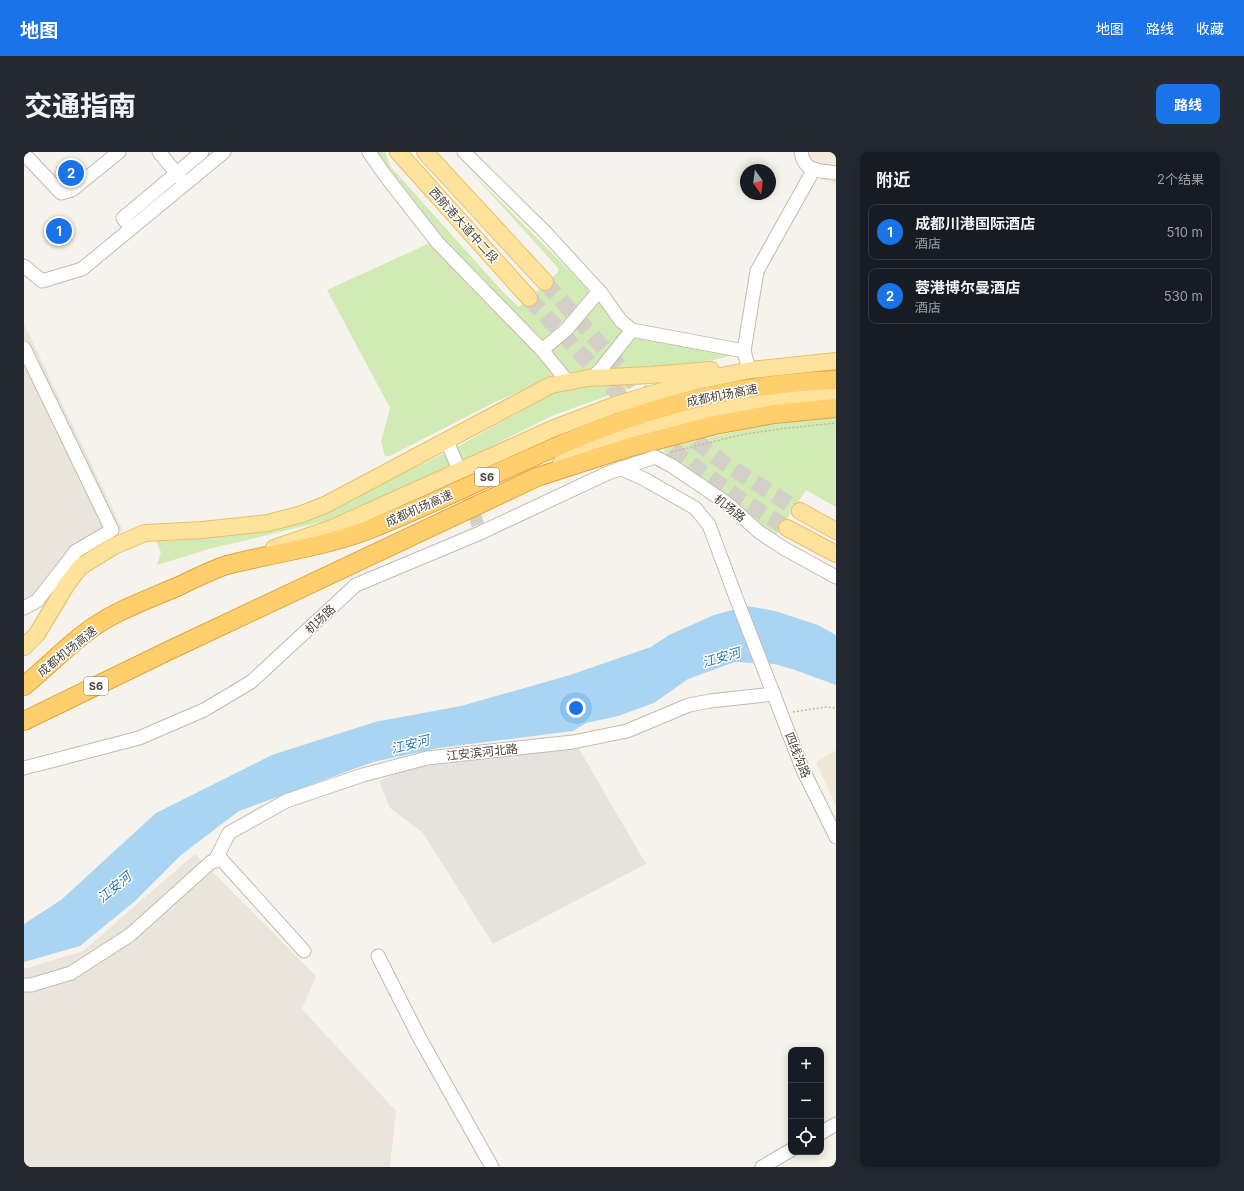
<!DOCTYPE html>
<html lang="zh">
<meta charset="utf-8">
<style>
:root{--surface:#171b24;--page:#242831;--text:#f1f3f6;--muted:#9ea1a6;--line:#363941;--accent:#1a73e8}
body{margin:0;font-family:Inter,"Noto Sans SC",sans-serif;background:var(--page);color:var(--text)}
.controls{position:absolute;right:12px;bottom:12px;display:grid;overflow:hidden;border-radius:8px;box-shadow:0 2px 10px #0003}
.controls button{width:36px;height:36px;display:grid;place-items:center;padding:0;border:0;border-bottom:1px solid var(--line);background:var(--surface);color:var(--text);font:20px sans-serif}
.compass{position:absolute;left:716px;top:12px;width:36px;height:36px;border-radius:50%;background:var(--surface);box-shadow:0 2px 10px #0003;rotate:166deg}
.you{position:absolute;left:552px;top:556px;width:14px;height:14px;margin:-10px;border:3px solid #fff;border-radius:50%;background:#1a73e8;box-shadow:0 0 0 6px #1a73e833}
.badge{display:grid;place-items:center;width:26px;height:26px;border-radius:50%;background:var(--accent);color:#fff;font-size:13px;font-weight:700}
.pin{position:absolute;translate:-50% -50%;border:2px solid #fff;box-shadow:0 1px 4px #0006}
.list{margin:0;padding:0;list-style:none}
h2{display:flex;justify-content:space-between;align-items:center;height:52px;margin:0;padding:0 16px;font-size:17px}
h2 small{font-size:13px;font-weight:400;color:var(--muted)}
.list li{display:grid;grid-template-columns:26px 1fr auto;gap:12px;align-items:center;box-sizing:border-box;height:56px;margin:0 8px 8px;padding:0 8px;border:1px solid var(--line);border-radius:8px}
.list b{display:block;font-size:15px;white-space:nowrap}
.list p{margin:0;font-size:13px;white-space:nowrap;color:var(--muted)}
.list em{font-size:13px;font-style:normal;color:var(--muted)}
.icon{flex:none;width:22px;height:22px;fill:none;stroke:currentColor;stroke-width:2;stroke-linecap:round;stroke-linejoin:round}
.map{position:relative;flex:none;width:812px;height:1015px;overflow:hidden;border-radius:8px}
header{display:flex;align-items:center;gap:24px;box-sizing:border-box;height:56px;padding:0 20px;background:var(--accent);color:#fff}
header strong{font-size:19px}
nav{display:flex;gap:22px;margin-inline-start:auto;font-size:14px}
.intro{display:flex;align-items:center;justify-content:space-between;box-sizing:border-box;height:96px;padding:0 24px}
h1{margin:0;font-size:28px}
.button{padding:10px 18px;border-radius:8px;background:var(--accent);color:#fff;font-size:14px;font-weight:700}
main{display:flex;gap:24px;padding:0 24px}
aside{flex:1;background:var(--surface);border-radius:8px;box-shadow:0 2px 10px #0003}
.map>svg:first-child{display:block}
.residential{fill:#eae5da}
.commercial{fill:#f7ead8}
.industrial{fill:#e6e2dd}
.education{fill:#efe8d6}
.green{fill:#d2eab5}
.water{fill:#a9d4f2}
.lines{fill:none;stroke-linecap:round;stroke-linejoin:round}
.minor-tunnel{stroke:#d4d0c8;stroke-width:13;stroke-dasharray:13 6;stroke-linecap:butt}
.major-tunnel{stroke:#d4d0c8;stroke-width:16;stroke-dasharray:16 8;stroke-linecap:butt}
.minor-casing{stroke:#c2bbae;stroke-width:15}
.major-casing{stroke:#e6c16a;stroke-width:18}
.highway-casing{stroke:#e0a43c;stroke-width:20}
.path{stroke:#c4b79f;stroke-width:1.5;stroke-dasharray:2 2;stroke-linecap:butt}
.minor{stroke:#fff;stroke-width:13}
.major{stroke:#ffe39c;stroke-width:16}
.highway{stroke:#ffcf6e;stroke-width:18}
.labels{text-anchor:middle;dominant-baseline:central;stroke-width:3;stroke-linejoin:round;paint-order:stroke}
.shield{fill:#fff;stroke:#817c74;stroke-width:1}
.shield-label{font-size:11px;font-weight:bold;fill:#4b4439}
.street-label{font-size:12px;fill:#4b4439;stroke:#fff}
.water-label{font-size:13px;font-style:italic;fill:#2e7ab2;stroke:#fff}
</style>
<header>
<strong>地图</strong>
<nav><a>地图</a><a>路线</a><a>收藏</a></nav>
</header>
<div class="intro"><h1>交通指南</h1><a class="button">路线</a></div>
<main>
<div class="map">
<svg width="812" height="1015" viewBox="0 0 812 1015">
<rect width="100%" height="100%" fill="#f6f3ec"/>
<g class="residential">
<polygon points="0,172 99,378 54,408 17,454 0,463"/>
<polygon points="171,702 292,824 278,857 372,959 366,1015 0,1015 0,817 59,799"/>
</g>
<polygon class="commercial" points="773,0 812,0 812,34 775,17"/>
<polygon class="industrial" points="555,597 622,712 469,792 399,681 366,656 355,629 383,617 420,610 493,601"/>
<polygon class="education" points="812,598 812,654 792,610"/>
<g class="green">
<polygon points="353,0 361,0 366,14 479,140 495,155 533,121 535,117 446,19 562,135 567,143 563,150 520,191 516,187 480,152 417,84"/>
<polygon points="408,90 524,214 528,223 509,234 471,250 366,304 361,304 357,290 366,256 303,138"/>
<polygon points="569,150 576,150 597,175 600,181 574,214 564,219 543,220 529,203 528,198"/>
<path d="M 614,185 L 703,200 L 705,204 C 666,216 624,216 583,218 L 603,189 Z"/>
<polygon points="622,230 530,263 437,309 431,296 522,245 539,237 565,232"/>
<polygon points="812,264 812,355 782,338 752,383 734,372 645,307 639,297 758,268"/>
<polygon points="421,301 428,313 305,368 185,397 133,413 137,400 130,385 289,365"/>
</g>
<polygon class="water" points="723,454 751,459 794,473 812,483 812,533 768,517 750,512 711,510 664,527 630,551 594,564 562,571 549,579 414,596 349,610 215,659 157,703 111,749 56,794 0,810 0,772 37,748 132,661 248,603 351,570 437,554 546,523 627,495 645,483 690,463"/>
<g class="lines">
<polyline class="minor-tunnel" points="438,328 454,373"/>
<g class="major-tunnel">
<polyline points="521,130 612,233 630,253"/>
<polyline points="505,146 609,258"/>
<polyline points="653,274 697,309 776,359"/>
<polyline points="631,280 659,306 716,347 763,376"/>
</g>
<g class="minor-casing">
<g id="minor">
<polyline points="135,0 158,28"/>
<polyline points="345,0 360,22 413,90 518,198 544,230"/>
<polyline points="440,0 521,80 577,141 597,169 608,178 720,199 723,210"/>
<path d="M 777,0 C 781,21 794,18 812,21"/>
<polyline points="4,6 37,41 48,38 95,0"/>
<polyline points="107,76 99,66 178,0"/>
<polyline points="0,114 18,129 58,117 200,0"/>
<polyline points="0,196 88,378 52,399 13,449 0,456"/>
<polyline points="518,198 542,178 575,139"/>
<polyline points="720,199 733,119 790,17"/>
<polyline points="568,226 577,217 608,178"/>
<polyline points="423,289 433,313"/>
<polyline points="596,316 620,327 671,356 685,373 711,443 779,618 812,685"/>
<polyline points="0,616 115,586 180,558 227,530 332,433 456,381 584,321 631,305 648,314 704,352 735,380 761,397 812,425"/>
<polyline points="191,709 205,681 262,649 339,623 403,606 549,590 603,579 665,553 686,549 750,542"/>
<polyline points="354,804 395,885 468,1015"/>
<polyline points="0,833 7,833 47,821 106,783 187,710 197,707 280,799"/>
<polyline points="797,981 812,972"/>
<polyline points="738,1015 767,998"/>
</g>
</g>
<g class="major-casing">
<g id="major">
<polyline points="374,0 505,146"/>
<polyline points="401,0 521,130"/>
<path d="M 537,311 C 571,293 607,282 645,271 C 699,256 755,245 812,243"/>
<polyline points="776,359 812,379"/>
<polyline points="763,376 812,402"/>
<polyline points="250,396 308,376 528,277 591,253 668,230 727,218 812,209"/>
<polyline points="0,495 13,482 43,432 56,415 90,394 121,381 178,378 244,371 278,362 301,353 527,233 565,226 626,223 687,218"/>
</g>
</g>
<g class="highway-casing">
<g id="highway">
<path d="M 0,534 C 21,517 39,498 60,482 C 87,460 123,448 155,434 C 170,427 187,418 203,413 C 250,401 299,395 344,378 C 437,341 525,292 621,261 C 682,241 748,231 812,228"/>
<polyline points="0,569 144,499 513,325 606,295 691,273 750,262 812,256"/>
</g>
</g>
<g class="path">
<polyline points="647,300 721,282 764,276 812,271"/>
<polyline points="769,560 802,555 812,556"/>
</g>
<use href="#minor" class="minor"/>
<use href="#major" class="major"/>
<use href="#highway" class="highway"/>
</g>
<g class="labels">
<g class="shield">
<rect x="451" y="316" width="24" height="18" rx="3"/>
<rect x="60" y="525" width="24" height="18" rx="3"/>
</g>
<g class="shield-label">
<text x="463" y="325">S6</text>
<text x="72" y="534">S6</text>
</g>
<g class="street-label">
<text transform="translate(440 73) rotate(48)">西航港大道中二段</text>
<text transform="translate(698 243) rotate(-11)">成都机场高速</text>
<text transform="translate(395 356) rotate(-24)">成都机场高速</text>
<text transform="translate(706 356) rotate(38)">机场路</text>
<text transform="translate(296 467) rotate(-43)">机场路</text>
<text transform="translate(43 499) rotate(-39)">成都机场高速</text>
<text transform="translate(458 600) rotate(-6)">江安滨河北路</text>
<text transform="translate(774 603) rotate(68)">四线沟路</text>
</g>
<g class="water-label">
<text transform="translate(697 505) rotate(-16)">江安河</text>
<text transform="translate(386 592) rotate(-14)">江安河</text>
<text transform="translate(90 735) rotate(-40)">江安河</text>
</g>
</g>
</svg>
<div class="controls">
<button>+</button>
<button>−</button>
<button><svg class="icon" aria-label="locate" viewBox="0 0 24 24"><circle cx="12" cy="12" r="6"/><path d="M12 2v4M12 18v4M2 12h4M18 12h4"/></svg></button>
</div>
<svg class="compass" viewBox="-18 -18 36 36"><path d="M0-13l5 13h-10z" fill="#e53935"/><path d="M0 13l5-13h-10z" fill="#9ea1a6"/></svg>
<div class="you"></div>
<div class="pin badge" style="left:35px;top:79px">1</div>
<div class="pin badge" style="left:47px;top:21px">2</div>
</div>
<aside>
<h2>附近<small>2个结果</small></h2>
<ul class="list">
<li><span class="badge">1</span><div><b>成都川港国际酒店</b><p>酒店</p></div><em>510 m</em></li>
<li><span class="badge">2</span><div><b>蓉港博尔曼酒店</b><p>酒店</p></div><em>530 m</em></li>
</ul>
</aside>
</main>
